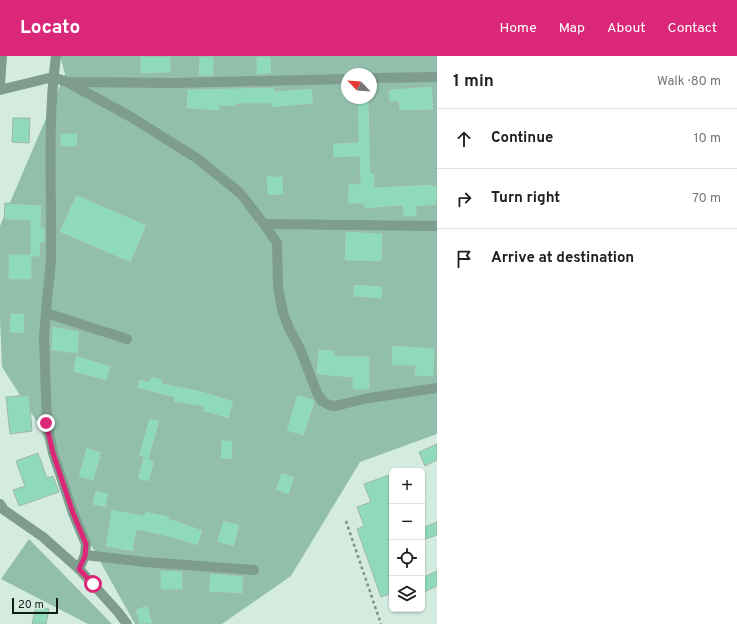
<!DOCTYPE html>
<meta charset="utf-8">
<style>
:root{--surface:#fff;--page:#f2f2f2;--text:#202124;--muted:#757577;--line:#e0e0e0;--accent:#db2777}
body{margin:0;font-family:Overpass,sans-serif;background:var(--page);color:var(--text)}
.controls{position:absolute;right:12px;bottom:12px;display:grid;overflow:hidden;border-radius:6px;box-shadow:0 1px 3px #0004}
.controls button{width:36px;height:36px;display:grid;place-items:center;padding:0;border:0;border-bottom:1px solid var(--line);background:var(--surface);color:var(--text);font:20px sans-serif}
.compass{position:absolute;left:341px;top:12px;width:36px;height:36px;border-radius:50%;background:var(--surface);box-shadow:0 1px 3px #0004;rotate:295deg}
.scale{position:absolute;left:12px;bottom:10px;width:46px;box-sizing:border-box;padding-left:4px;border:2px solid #141c19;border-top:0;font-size:11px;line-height:14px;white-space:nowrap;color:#141c19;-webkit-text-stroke:3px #d4ebe0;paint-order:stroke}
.stop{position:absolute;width:12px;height:12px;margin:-9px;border:3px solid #db2777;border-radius:50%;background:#fff}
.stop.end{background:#db2777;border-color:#fff;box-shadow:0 1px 4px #0008}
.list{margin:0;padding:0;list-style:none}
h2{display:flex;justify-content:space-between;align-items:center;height:52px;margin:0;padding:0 16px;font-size:17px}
h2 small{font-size:13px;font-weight:400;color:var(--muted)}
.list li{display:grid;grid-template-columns:26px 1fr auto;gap:12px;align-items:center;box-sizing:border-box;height:60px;padding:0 16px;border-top:1px solid var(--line)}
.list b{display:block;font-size:15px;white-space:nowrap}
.list em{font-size:13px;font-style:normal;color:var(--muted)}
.icon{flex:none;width:22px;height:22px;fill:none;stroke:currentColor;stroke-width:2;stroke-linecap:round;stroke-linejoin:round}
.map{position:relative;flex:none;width:437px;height:568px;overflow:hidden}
header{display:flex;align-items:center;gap:24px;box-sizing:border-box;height:56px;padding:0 20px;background:var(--accent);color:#fff}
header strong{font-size:19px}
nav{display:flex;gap:22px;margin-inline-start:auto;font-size:14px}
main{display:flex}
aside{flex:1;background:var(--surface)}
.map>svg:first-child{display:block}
.green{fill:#92bfac;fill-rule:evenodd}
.building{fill:#8fdabb;stroke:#a0b6ac}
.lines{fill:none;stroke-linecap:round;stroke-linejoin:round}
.path{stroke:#809189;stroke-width:2.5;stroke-dasharray:3 3;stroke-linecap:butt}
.minor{stroke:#7e9d8f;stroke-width:10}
.route{stroke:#db2777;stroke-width:5}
</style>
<header>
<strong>Locato</strong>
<nav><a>Home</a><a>Map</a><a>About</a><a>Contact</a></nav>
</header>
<main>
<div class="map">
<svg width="437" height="568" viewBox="0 0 437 568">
<rect width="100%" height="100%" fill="#d4ebe0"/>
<g class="green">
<path d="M 60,0 L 437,0 L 437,378 L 360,406 L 291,520 L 222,568 L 135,568 L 77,464 L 39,369 L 2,311 L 0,263 L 0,170 L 65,18 ZM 347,18 L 371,18 L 371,42 L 347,42 Z"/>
<polygon points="29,483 112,568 88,568 1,523"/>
</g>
<g class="building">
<polygon points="140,0 171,0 171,17 140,18"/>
<polygon points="199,0 214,0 214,20 198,20"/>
<polygon points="256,0 271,0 272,18 256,19"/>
<polygon points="432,30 434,54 399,55 398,46 389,46 388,33"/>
<polygon points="275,31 275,35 312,32 314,48 271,52 271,48 236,48 236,51 220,50 220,55 186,53 187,33"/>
<polygon points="357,42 369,42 371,117 375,117 375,131 433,128 433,130 437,129 437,149 417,151 417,161 403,161 402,150 364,153 364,148 347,148 348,127 360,128 359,101 333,102 332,87 358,86"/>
<polygon points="13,62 30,62 29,87 12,86"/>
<polygon points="60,77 78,77 77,91 60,91"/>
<polygon points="266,120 283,120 284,139 267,140"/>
<polygon points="76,138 147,169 131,207 59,176"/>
<polygon points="5,147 42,149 41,171 45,171 45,187 41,187 40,201 32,201 32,224 8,224 8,198 30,198 30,165 4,164"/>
<polygon points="345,175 383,177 382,206 344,205"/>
<polygon points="353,228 383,230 382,243 353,241"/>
<polygon points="10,257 25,257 24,278 9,277"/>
<polygon points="52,270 80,275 78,298 51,295"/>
<polygon points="392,289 435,292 434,321 414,320 415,310 391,310"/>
<polygon points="318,293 335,294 335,299 370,300 370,334 352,334 352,322 317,319 316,316"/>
<polygon points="76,299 111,310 107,325 72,316"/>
<polygon points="151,320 163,323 162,327 199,334 234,345 229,363 202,355 203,351 173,346 174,342 136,332 139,323 149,325"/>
<polygon points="297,338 313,343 315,346 304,380 286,375"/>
<polygon points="29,339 32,375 10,378 6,341"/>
<polygon points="149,362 160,365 149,403 155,405 149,426 137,423 143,402 145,402 138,400"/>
<polygon points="221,384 233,384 232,404 220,403"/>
<polygon points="437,388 437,404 425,410 419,396"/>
<polygon points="86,391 102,396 94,425 78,421"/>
<polygon points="38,397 47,422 53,420 59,436 19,450 13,434 25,430 16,405"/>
<polygon points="281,416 295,421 289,439 275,434"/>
<polygon points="392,418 392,537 381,541 357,473 364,470 357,451 371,446 364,428"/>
<polygon points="95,434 109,437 106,452 92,449"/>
<polygon points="111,453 144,459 145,455 170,460 169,462 203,474 198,490 176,483 137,474 133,496 105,491"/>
<polygon points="223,464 240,469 234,491 216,486"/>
<polygon points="437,466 437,479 422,484 422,472"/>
<polygon points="160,514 183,515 183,534 160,534"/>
<polygon points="437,515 437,530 422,537 422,522"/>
<polygon points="210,517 244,520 243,538 208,536"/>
<polygon points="148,549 153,568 139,568 135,553"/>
<polygon points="36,550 49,553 46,568 32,568"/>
</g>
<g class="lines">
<polyline class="path" points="346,465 381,568"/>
<g class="minor">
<polyline points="371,22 437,21"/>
<polyline points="67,26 131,61 198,103 240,137 264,168 277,187 278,231 283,257 289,272 301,295 317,337 322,345 329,349 335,350 369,342 437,332"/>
<polyline points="0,29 2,0"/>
<polyline points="0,34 53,21 67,26 173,27 347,23"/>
<polyline points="264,168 437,170"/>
<path d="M 46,257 C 47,239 50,221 51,202 C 52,135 47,67 56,0"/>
<polyline points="0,448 4,454 43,481 79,513 118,556 127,568"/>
<polyline points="85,499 145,506 254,514"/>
<polyline points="79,513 85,499 86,488 73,457 53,397 47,367 44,281 46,257 127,283"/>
</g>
</g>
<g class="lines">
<polyline class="route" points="46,367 53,397 73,457 86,488 85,500 79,513 93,528"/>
</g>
</svg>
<div class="controls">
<button>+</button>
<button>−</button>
<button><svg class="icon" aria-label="locate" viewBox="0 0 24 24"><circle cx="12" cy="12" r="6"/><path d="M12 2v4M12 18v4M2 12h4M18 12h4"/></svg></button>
<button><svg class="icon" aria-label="layers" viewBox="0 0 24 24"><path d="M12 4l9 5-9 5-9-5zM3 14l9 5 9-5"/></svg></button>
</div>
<svg class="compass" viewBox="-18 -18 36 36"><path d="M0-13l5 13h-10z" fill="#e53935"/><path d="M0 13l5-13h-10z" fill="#757577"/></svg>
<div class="scale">20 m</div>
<div class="stop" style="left:93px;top:528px"></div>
<div class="stop end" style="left:46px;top:367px"></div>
</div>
<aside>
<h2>1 min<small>Walk · 80 m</small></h2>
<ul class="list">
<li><svg class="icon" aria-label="ahead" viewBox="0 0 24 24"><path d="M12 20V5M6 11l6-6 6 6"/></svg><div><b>Continue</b></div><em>10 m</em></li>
<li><svg class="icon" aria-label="right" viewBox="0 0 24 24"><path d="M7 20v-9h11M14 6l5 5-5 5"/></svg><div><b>Turn right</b></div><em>70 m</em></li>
<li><svg class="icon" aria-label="arrive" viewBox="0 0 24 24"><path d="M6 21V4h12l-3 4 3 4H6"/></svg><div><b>Arrive at destination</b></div></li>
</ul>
</aside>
</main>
